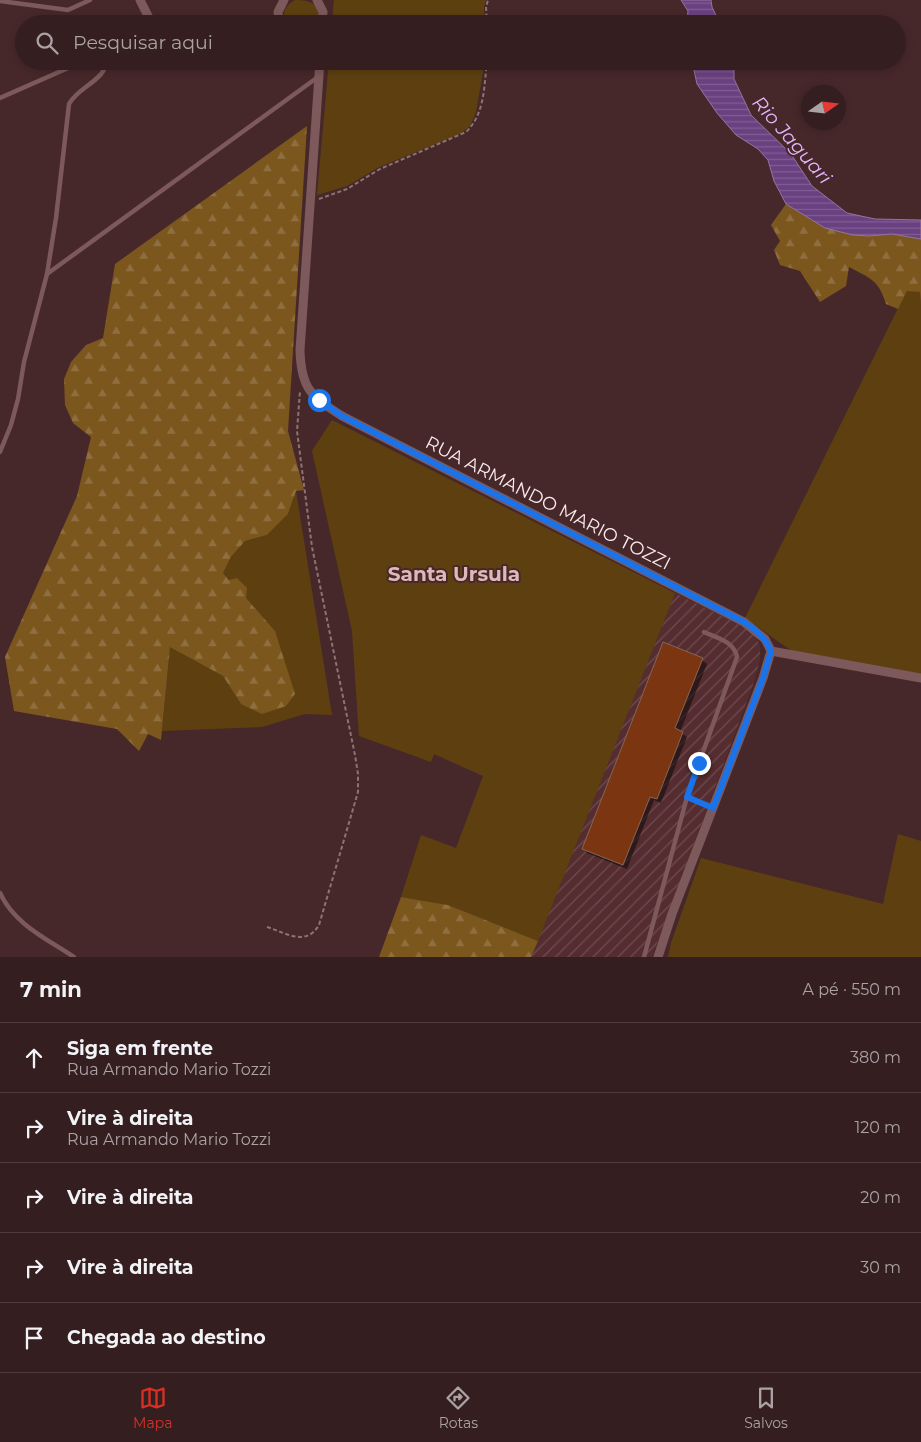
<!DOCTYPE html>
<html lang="pt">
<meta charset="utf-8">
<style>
:root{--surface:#351e20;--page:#402b2d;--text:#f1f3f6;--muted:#aaa2a5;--line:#4f3c3e;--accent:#d93025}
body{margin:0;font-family:Montserrat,sans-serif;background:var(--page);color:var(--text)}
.compass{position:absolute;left:801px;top:85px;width:45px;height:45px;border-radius:50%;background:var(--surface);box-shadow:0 2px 8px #0003;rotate:76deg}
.stop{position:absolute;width:15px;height:15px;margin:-11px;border:4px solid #1a73e8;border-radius:50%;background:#fff}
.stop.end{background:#1a73e8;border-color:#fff;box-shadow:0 1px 5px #0008}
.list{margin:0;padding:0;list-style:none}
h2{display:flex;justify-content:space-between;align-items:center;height:65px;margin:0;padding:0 20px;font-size:21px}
h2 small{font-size:16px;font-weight:400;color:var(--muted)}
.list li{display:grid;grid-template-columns:32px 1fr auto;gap:15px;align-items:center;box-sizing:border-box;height:70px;padding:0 20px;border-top:1px solid var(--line)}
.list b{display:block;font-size:19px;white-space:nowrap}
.list p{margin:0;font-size:16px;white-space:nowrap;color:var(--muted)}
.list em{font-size:16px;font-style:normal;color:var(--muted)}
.icon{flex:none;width:28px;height:28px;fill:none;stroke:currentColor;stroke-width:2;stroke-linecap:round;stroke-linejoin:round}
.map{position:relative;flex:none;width:921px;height:957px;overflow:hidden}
.search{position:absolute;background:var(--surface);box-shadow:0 2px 8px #0003;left:15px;right:15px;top:15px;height:55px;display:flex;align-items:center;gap:12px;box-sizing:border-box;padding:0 18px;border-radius:28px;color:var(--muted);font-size:19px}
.sheet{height:415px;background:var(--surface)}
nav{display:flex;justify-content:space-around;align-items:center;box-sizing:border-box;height:70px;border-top:1px solid var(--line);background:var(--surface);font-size:14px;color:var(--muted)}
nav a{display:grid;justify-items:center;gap:2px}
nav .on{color:var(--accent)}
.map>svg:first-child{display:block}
.industrial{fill:url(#industrial-furrows)}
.green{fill:#5e4010}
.forest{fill:url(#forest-firs)}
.water{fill:url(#water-rules);stroke:#9674a0}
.shadow{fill:#0007}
.building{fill:#7b3510;stroke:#876658}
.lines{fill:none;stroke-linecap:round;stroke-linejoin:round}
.path{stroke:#8c7374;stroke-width:2;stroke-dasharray:4 2.5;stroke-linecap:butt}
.lane{stroke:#7d595b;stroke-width:4.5}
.street{stroke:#7d595b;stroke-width:9}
.route{stroke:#1a73e8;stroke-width:6}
.labels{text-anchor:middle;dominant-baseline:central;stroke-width:4;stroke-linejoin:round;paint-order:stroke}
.street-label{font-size:18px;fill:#fcebec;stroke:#47282a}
.water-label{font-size:19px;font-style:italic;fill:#e4b5fe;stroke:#47282a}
.quarter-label{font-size:20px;font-weight:bold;fill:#e1b8ba;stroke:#47282a}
</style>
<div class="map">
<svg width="921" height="957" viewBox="0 0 921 957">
<defs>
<pattern id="industrial-furrows" width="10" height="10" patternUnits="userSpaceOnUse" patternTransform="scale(1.25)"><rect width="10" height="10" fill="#552d31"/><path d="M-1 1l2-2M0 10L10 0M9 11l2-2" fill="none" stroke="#6e4c4f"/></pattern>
<pattern id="forest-firs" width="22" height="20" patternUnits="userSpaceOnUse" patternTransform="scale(1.25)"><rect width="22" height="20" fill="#7b571e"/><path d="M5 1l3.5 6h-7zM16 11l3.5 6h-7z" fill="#8f6f3f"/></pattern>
<pattern id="water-rules" width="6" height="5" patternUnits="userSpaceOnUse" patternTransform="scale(1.25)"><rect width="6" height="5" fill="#6a4180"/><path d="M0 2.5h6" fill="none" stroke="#805d92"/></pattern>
</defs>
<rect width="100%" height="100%" fill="#47282a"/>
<polygon class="industrial" points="675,593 750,630 756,637 760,646 760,660 753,685 652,957 531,957"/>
<g class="green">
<path d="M 295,0 C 311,0 323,5 317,24 L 285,24 C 281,13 286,5 295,0 Z"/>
<polygon points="334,0 486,0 484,7 485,24 332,24"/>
<polygon points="329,61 485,61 476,112 470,126 460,134 379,167 347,186 317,195"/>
<path d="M 907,290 L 920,292 L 921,306 L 921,674 L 794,652 C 777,642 762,629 745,618 Z"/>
<polygon points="332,420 675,593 538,941 448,905 401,897 421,835 456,848 483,776 434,754 431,762 359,736 352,631 312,451"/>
<polygon points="296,491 332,715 305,714 262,727 162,731 170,646 223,676 241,704 275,631 223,573 231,557 245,541 267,535 288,514"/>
<polygon points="898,834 921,841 921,957 668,957 671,943 701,858 883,904"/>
</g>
<g class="forest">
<polygon points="307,126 288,431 304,490 296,491 288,514 267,535 245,541 231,557 223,573 229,580 237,578 247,588 246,598 275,631 295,694 286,706 262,714 241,704 223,676 170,647 161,740 148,734 139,751 117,729 14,711 5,657 77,496 91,437 73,423 65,405 64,379 71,362 86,345 103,338 115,264"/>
<path d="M 786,204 L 825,228 L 869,236 L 892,234 L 921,239 L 921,306 L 920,292 L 907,291 L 898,309 L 886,304 C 878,279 871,279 849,267 L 846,286 L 820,302 L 800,271 L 780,265 L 774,250 L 780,241 L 771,225 Z"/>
<polygon points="401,897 448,905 538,941 531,957 379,957"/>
</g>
<g class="water">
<polygon points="681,0 711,0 712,7 720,24 687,24 688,11"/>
<polygon points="692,61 734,61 734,79 751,115 791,154 812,186 847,213 875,219 921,220 921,239 892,234 869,236 853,235 825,228 786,204 774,181 768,160 758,149 736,135 717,113 697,84"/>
</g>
<polygon class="shadow" points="702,660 707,664 680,732 687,737 661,803 654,800 627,869 587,853 583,849"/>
<polygon class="building" points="663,642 703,658 675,728 683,732 657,799 650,797 623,865 582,849"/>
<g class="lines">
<g class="path">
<polyline points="487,24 486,7 488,0"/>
<path d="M 319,199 L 347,189 L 380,169 L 466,132 C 485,114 484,86 487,61"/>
<path d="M 267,927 C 286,933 306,947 319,925 L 358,792 L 358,774 L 355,755 L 312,547 L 297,431 L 300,391"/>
</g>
<g class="lane">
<polyline points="0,1 68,10 90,0"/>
<path d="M 111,61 C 106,64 105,69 101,74 C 92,85 76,91 69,104 L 56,218 L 47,274 L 318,77"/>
<polyline points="0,98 84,61"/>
<polyline points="0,452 11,425 18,399 24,362 47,274"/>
<path d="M 704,632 C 717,638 734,641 737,657 L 687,797 L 713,808"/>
<path d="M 0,893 C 14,924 47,939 74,957"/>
<polyline points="644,957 687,797"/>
</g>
<g class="street">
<polyline points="140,0 152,24"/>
<polyline points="317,0 323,12 322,24"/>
<polyline points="259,24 278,20"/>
<polyline points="279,24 278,12 284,0"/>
<path d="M 320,61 L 300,350 C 301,389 311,396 342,416 L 744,622 L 765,639 L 771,651 L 763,678 L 672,914 L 658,957"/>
<polyline points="771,651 921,678"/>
</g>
</g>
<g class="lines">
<path class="route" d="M 319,400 L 342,416 L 744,622 C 756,630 765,637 771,651 L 763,678 L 713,808 L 687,797 L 699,763"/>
</g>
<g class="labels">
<g class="street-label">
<text transform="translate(548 503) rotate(27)">RUA ARMANDO MARIO TOZZI</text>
</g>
<g class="water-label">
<text transform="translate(792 140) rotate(49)">Rio Jaguari</text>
</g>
<g class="quarter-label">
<text x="454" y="574">Santa Ursula</text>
</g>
</g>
</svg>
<svg class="compass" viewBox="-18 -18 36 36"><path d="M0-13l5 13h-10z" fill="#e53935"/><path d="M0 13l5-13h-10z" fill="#aaa2a5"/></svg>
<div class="stop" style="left:319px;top:400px"></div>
<div class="stop end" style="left:699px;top:763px"></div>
<div class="search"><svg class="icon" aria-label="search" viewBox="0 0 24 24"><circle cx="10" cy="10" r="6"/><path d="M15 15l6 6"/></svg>Pesquisar aqui</div>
</div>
<section class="sheet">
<h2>7 min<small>A pé · 550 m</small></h2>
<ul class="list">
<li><svg class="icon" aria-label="ahead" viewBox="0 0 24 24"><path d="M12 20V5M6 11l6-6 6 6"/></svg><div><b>Siga em frente</b><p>Rua Armando Mario Tozzi</p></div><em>380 m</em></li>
<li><svg class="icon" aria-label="right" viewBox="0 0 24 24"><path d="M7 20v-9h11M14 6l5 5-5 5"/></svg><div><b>Vire à direita</b><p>Rua Armando Mario Tozzi</p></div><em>120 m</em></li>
<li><svg class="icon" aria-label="right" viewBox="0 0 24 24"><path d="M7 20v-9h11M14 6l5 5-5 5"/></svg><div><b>Vire à direita</b></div><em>20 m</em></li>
<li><svg class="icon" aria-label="right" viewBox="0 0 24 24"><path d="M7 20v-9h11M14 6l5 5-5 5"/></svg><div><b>Vire à direita</b></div><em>30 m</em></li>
<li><svg class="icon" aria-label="arrive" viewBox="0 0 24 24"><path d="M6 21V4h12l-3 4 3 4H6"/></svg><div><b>Chegada ao destino</b></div></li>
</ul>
</section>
<nav>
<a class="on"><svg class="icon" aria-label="map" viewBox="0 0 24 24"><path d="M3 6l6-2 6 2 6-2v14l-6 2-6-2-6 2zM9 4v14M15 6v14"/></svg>Mapa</a>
<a><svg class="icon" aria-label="directions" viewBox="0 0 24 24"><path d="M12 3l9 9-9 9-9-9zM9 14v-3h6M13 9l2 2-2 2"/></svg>Rotas</a>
<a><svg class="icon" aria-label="saved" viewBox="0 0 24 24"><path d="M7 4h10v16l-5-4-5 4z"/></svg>Salvos</a>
</nav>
